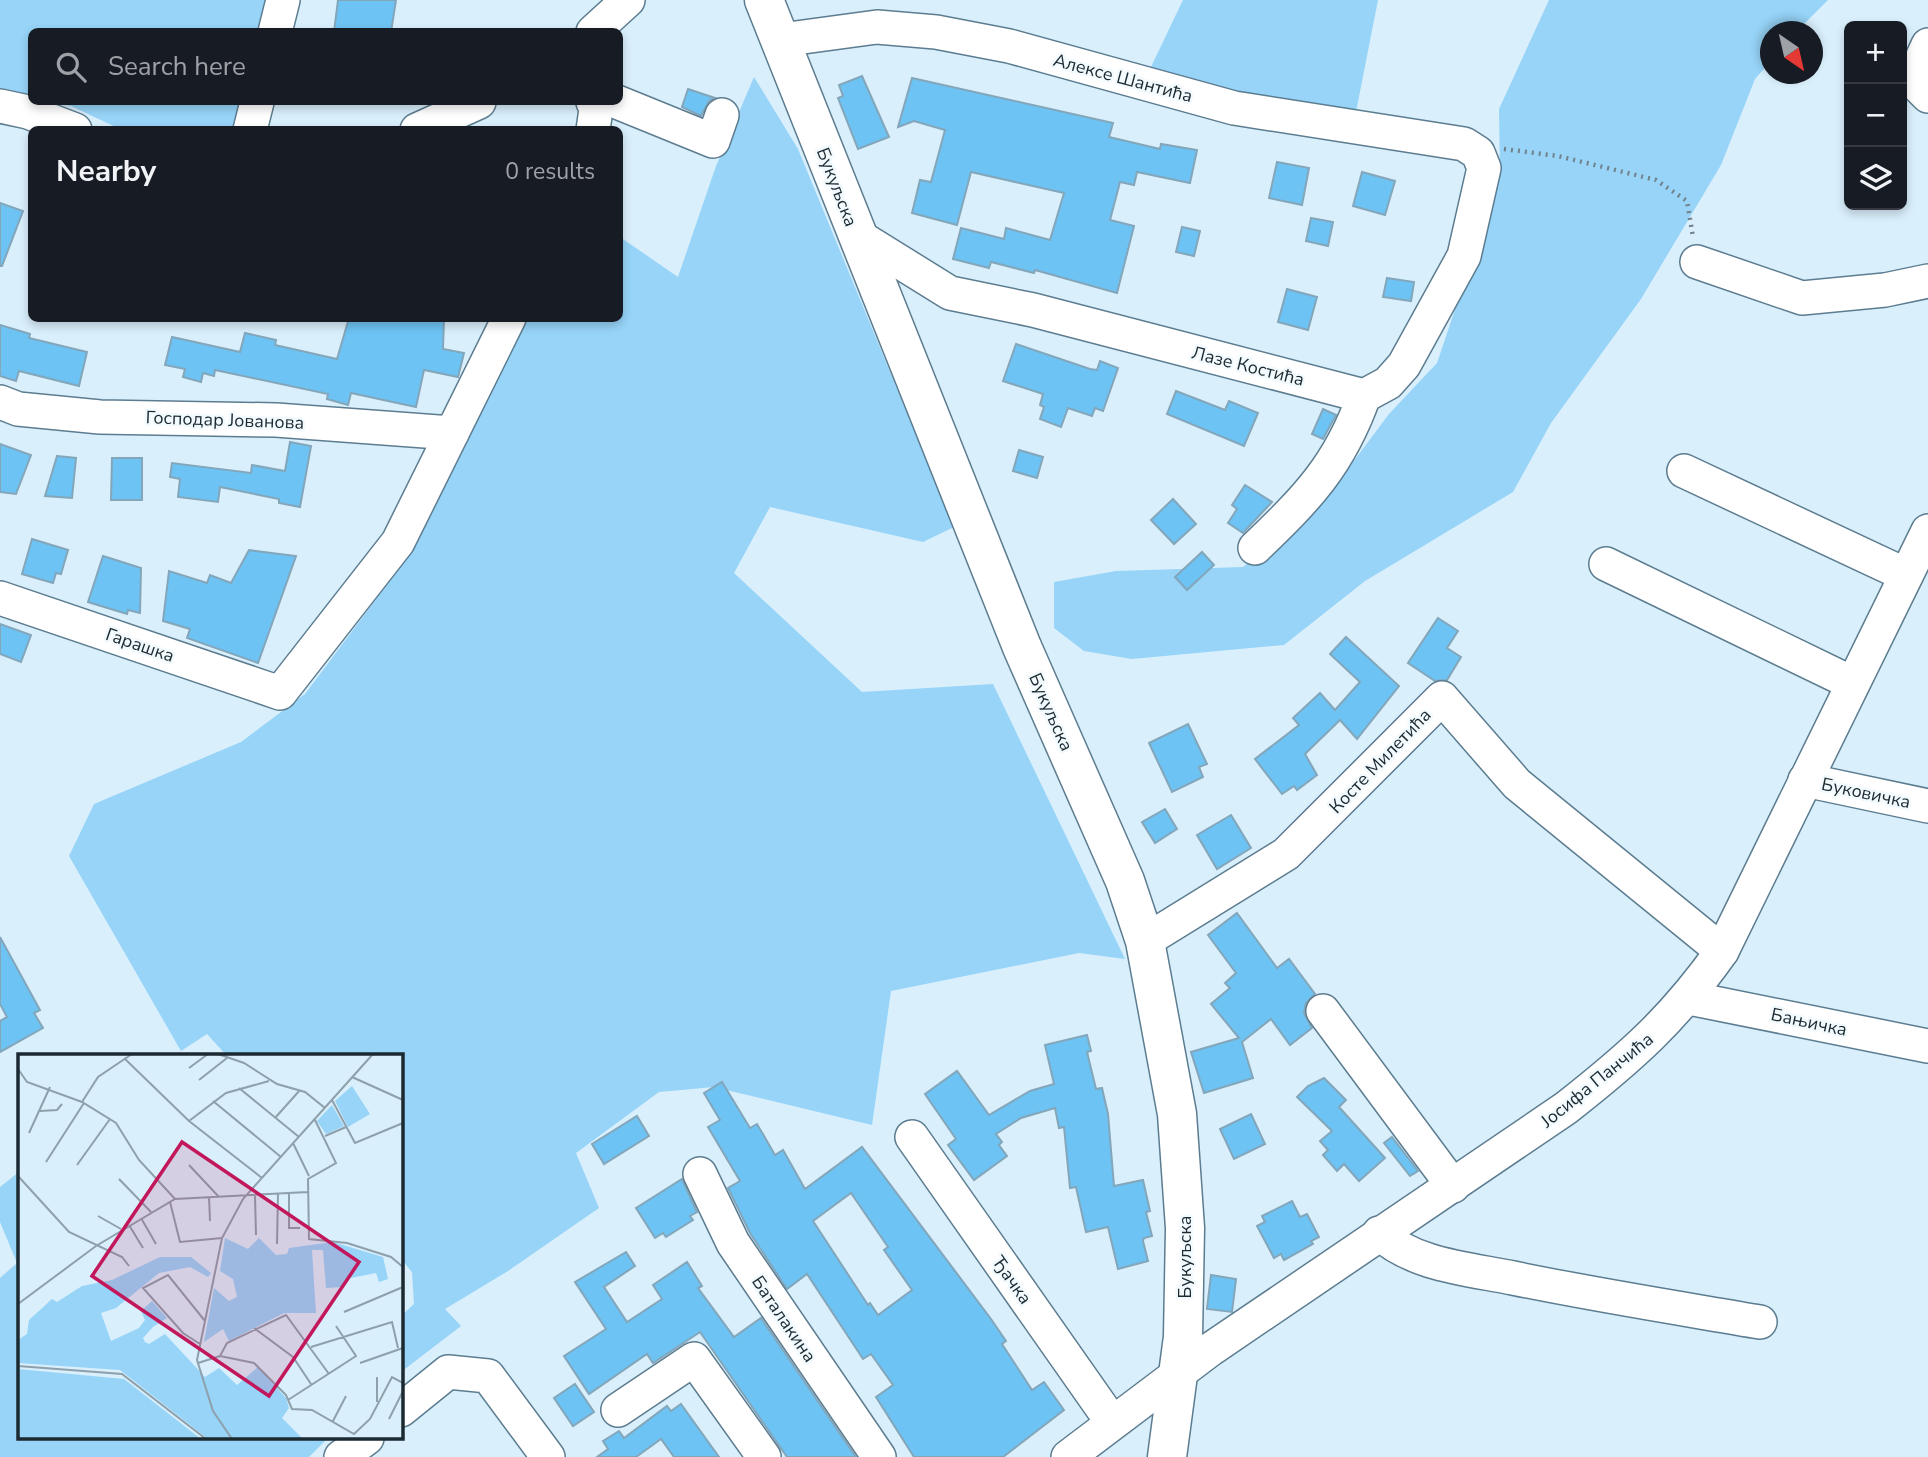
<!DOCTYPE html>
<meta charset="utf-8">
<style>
:root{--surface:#171b24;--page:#242831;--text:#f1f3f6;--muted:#9ea1a6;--line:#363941}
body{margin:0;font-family:"Nunito Sans",sans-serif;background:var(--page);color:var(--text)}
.controls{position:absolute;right:21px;top:21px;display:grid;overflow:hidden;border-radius:10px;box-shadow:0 4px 10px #0003}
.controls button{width:63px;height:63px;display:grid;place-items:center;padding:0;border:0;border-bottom:2px solid var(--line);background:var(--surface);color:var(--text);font:35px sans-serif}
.compass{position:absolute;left:1760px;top:21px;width:63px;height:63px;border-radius:50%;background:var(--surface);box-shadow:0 4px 10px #0003;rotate:146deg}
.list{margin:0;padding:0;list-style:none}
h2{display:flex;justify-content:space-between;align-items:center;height:91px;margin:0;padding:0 28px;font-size:30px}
h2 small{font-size:23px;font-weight:400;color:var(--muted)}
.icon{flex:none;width:38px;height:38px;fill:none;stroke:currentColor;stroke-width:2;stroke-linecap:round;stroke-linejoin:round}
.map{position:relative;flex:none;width:1928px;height:1457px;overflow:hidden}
.search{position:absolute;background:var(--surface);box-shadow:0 4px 10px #0003;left:28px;top:28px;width:595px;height:77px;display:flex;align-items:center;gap:18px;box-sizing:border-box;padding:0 24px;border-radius:10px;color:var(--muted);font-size:26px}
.panel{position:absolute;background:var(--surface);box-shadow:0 4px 10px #0003;left:28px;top:126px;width:595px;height:196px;border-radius:10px}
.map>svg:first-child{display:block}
.green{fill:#97d4f8}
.building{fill:#6dc3f3;stroke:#83a6ba;stroke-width:2;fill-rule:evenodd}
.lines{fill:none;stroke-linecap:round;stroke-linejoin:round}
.minor-casing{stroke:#5c7c90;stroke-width:36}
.major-casing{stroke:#5c7c90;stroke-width:41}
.path{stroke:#71828d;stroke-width:4.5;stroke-dasharray:2 5;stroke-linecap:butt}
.minor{stroke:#fff;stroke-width:33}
.major{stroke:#fff;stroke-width:38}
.labels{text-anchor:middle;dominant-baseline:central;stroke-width:5;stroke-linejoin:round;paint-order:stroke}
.street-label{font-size:18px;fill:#1b2931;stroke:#f2fafe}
.inset-road{fill:none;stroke:#8da0ab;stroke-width:2}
.view{fill:#c2185b;fill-opacity:0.15;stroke:#c2185b;stroke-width:3.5}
.inset-edge{fill:none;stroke:#1b2931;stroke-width:3.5}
</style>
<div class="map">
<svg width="1928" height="1457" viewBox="0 0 1928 1457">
<rect width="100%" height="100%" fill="#d9effc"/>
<g class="green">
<polygon points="0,0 274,0 265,31 32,32 31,100 0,95"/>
<polygon points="1183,0 1378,0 1355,117 1243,101 1150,69"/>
<polygon points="1549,0 1828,0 1797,31 1770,32 1770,62 1755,79 1721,165 1641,299 1551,423 1513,492 1365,581 1284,645 1132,659 1084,651 1054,628 1054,582 1116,571 1243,567 1320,506 1389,414 1437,363 1500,176 1499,109"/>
<polygon points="754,77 798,149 954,527 923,542 770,507 734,573 862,692 993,684 1125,959 1079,953 891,991 872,1125 714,1087 659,1092 576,1153 599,1208 508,1271 445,1309 461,1326 401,1372 401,1316 414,1304 412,1272 401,1259 401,1056 227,1056 207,1034 181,1051 69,856 94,804 241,742 305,694 416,546 527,319 620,318 620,237 678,277 716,166"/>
<polygon points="42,102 246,102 238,130 120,129 71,106"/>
<polygon points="19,1172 19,1438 328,1438 309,1457 0,1457 0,1278 17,1263 0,1222 0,1187"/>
</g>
<g class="building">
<polygon points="338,0 396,0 391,32 334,32"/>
<polygon points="862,76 889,137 858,149 838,98 843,96 839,85"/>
<polygon points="912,78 1113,123 1109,137 1160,149 1161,144 1197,150 1190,183 1137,172 1134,185 1120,182 1110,220 1134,226 1117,293 1035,270 1034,273 991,262 989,268 953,259 961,228 1004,239 1006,228 1050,240 1064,193 971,172 957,225 912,213 920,180 931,182 945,130 914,121 898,127"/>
<polygon points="688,89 715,98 709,101 701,116 682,107"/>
<polygon points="1277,162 1309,168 1302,205 1269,198"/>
<polygon points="1362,172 1395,181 1385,215 1353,206"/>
<polygon points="0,203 23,211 2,266 0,266"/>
<polygon points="1311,218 1333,222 1328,246 1306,241"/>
<polygon points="1182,227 1200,231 1194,256 1176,252"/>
<polygon points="1387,278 1414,282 1411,301 1383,297"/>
<polygon points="1287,289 1317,297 1308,330 1278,322"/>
<polygon points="349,318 444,318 443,349 464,353 458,377 424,370 416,407 351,393 348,405 327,399 328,394 215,370 214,376 203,373 201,382 183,377 185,369 165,365 172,337 240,352 245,333 276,340 275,345 337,359"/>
<polygon points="0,325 30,334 29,338 87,352 79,386 19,371 16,381 0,376"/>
<polygon points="1016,344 1090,369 1097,370 1100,361 1118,368 1103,411 1095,408 1092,416 1068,408 1061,427 1040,419 1044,407 1040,405 1043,394 1003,381"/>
<polygon points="1176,391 1225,410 1229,401 1258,413 1244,446 1167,414"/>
<polygon points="1323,409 1336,415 1323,439 1312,434"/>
<polygon points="290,442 311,446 300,507 279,503 279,499 220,487 218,502 178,497 180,479 170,477 172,463 251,473 252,465 285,471"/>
<polygon points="0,444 31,455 16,494 0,492"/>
<polygon points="1019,450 1043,457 1037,478 1013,471"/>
<polygon points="57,456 76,458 72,498 45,496"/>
<polygon points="112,458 142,458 142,500 111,500"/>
<polygon points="1245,485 1272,502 1243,533 1228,523 1237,509 1232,505"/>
<polygon points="1173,499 1196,524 1174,544 1151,520"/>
<polygon points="32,539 68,550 61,574 56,573 53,583 22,574"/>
<polygon points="249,550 296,556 258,663 187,638 190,629 163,621 169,571 207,583 210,575 231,583"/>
<polygon points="1202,552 1214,565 1187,590 1175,577"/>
<polygon points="103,556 141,568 140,613 128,610 127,614 88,602"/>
<polygon points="1438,618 1458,631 1447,648 1461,657 1447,680 1435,681 1408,663"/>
<polygon points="0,624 31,635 21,662 0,654"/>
<polygon points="1346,637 1399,686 1357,739 1340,720 1305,754 1317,775 1297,790 1294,786 1282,794 1255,759 1299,725 1293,718 1320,693 1335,710 1360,682 1330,654"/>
<polygon points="1188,724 1207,764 1199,767 1203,777 1172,792 1149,743"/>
<polygon points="1165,809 1177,829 1155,843 1142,822"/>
<polygon points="1231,815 1251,848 1217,869 1197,835"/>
<polygon points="1237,913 1277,968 1289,959 1315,994 1306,1003 1304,1013 1312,1028 1290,1045 1271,1019 1242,1042 1253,1078 1204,1093 1191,1052 1239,1038 1211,1004 1230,988 1225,983 1236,973 1208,935"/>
<polygon points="0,937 40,1010 34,1013 43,1028 0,1052 0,1021 7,1017 0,1004"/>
<polygon points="1087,1035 1091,1051 1087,1052 1096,1089 1102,1088 1108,1114 1114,1186 1143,1180 1150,1211 1146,1212 1152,1236 1144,1238 1143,1241 1148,1261 1118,1269 1108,1227 1086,1232 1076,1187 1070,1188 1064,1127 1059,1128 1055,1108 1021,1118 996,1134 1002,1142 999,1145 1007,1156 974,1180 948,1145 956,1139 925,1094 957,1071 989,1115 1030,1091 1054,1084 1045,1045"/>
<polygon points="1324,1078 1346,1100 1339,1107 1385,1158 1359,1181 1344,1164 1337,1171 1323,1155 1328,1150 1320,1141 1332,1131 1297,1097 1308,1086"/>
<path d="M 722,1082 L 750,1128 L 757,1124 L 775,1155 L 783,1150 L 805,1189 L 862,1147 L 991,1319 L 1006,1341 L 1002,1344 L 1032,1390 L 1044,1382 L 1064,1410 L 1003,1457 L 914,1457 L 876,1397 L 893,1385 L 871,1354 L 863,1359 L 807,1274 L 787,1289 L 750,1233 L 728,1188 L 740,1181 L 708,1127 L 720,1120 L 704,1093 ZM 851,1193 L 888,1247 L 884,1250 L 912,1290 L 878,1315 L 870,1303 L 868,1305 L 813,1221 Z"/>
<polygon points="1251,1114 1265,1144 1234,1159 1220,1129"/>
<polygon points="637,1116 649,1136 604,1164 592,1144"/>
<polygon points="1392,1137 1418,1171 1410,1176 1384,1143"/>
<polygon points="682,1179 697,1212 690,1216 693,1220 666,1237 663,1233 655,1238 636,1208"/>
<polygon points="1292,1201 1300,1217 1307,1214 1319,1237 1311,1241 1313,1244 1284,1260 1281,1254 1274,1258 1257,1226 1265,1222 1262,1216"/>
<polygon points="626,1252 635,1266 604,1287 627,1322 662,1299 653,1285 687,1262 702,1286 698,1288 734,1337 761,1318 856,1457 787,1457 700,1332 653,1363 647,1354 589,1394 564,1356 606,1329 575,1282"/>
<polygon points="1211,1275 1236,1279 1232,1312 1207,1309"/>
<polygon points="575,1384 594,1412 573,1426 554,1398"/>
<polygon points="681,1404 719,1457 674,1457 661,1439 636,1457 597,1457 608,1449 603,1441 619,1431 624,1438 667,1406 671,1411"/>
</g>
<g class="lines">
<g class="minor-casing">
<g id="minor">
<polyline points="275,32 283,0"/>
<polyline points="593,32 628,0"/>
<polyline points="781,40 877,27 936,32 1009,46 1234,108 1464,144 1478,153 1484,168 1464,256 1404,365 1388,383 1364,396 1033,310 950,293 855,234"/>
<polyline points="1928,45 1912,80 1928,96"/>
<polyline points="593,102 596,109 593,130"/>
<polyline points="617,102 713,141 722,115"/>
<polyline points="0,106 28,112 75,130"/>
<polyline points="250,130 257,102"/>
<polyline points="417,130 479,102"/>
<polyline points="1697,262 1802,298 1885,290 1928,281"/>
<polyline points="0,402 18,409 100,417 276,420 452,433"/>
<polyline points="1684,471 1906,575"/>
<path d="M 1255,548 C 1307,498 1339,466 1364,396"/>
<polyline points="1606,564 1852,683"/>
<polyline points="0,598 280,693 398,542 509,318"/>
<polyline points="1805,780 1928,806"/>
<polyline points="1145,941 1286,854 1442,698 1517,784 1722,951"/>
<polyline points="1689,998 1928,1046"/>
<polyline points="1323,1011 1453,1186"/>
<polyline points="912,1137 1112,1422"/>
<polyline points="700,1174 733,1243 879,1457"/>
<path d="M 1379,1233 C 1413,1265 1469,1269 1513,1278 C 1595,1295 1678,1308 1760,1322"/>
<polyline points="401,1410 448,1372 488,1376 548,1457"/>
<polyline points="618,1410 694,1359 764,1457"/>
<polyline points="341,1457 367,1438"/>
<path d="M 1068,1457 L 1211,1349 L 1566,1108 C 1631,1057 1674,1019 1722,951 L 1928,531"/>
</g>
</g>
<g class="major-casing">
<polyline id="major" points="764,0 1022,647 1125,881 1145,941 1177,1114 1185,1228 1183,1337 1167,1457"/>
</g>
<polyline class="path" points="1504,149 1558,156 1656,180 1687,201 1693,237"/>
<use href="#minor" class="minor"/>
<use href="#major" class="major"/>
</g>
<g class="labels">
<g class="street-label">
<text transform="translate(1123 78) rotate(15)">Алексе Шантића</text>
<text transform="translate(837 187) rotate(69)">Букуљска</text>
<text transform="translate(1248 366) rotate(14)">Лазе Костића</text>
<text transform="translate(225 420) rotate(2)">Господар Јованова</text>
<text transform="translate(140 645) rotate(19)">Гарашка</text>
<text transform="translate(1051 712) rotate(66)">Букуљска</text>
<text transform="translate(1380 761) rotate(-46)">Косте Милетића</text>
<text transform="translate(1866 793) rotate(12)">Буковичка</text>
<text transform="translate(1809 1022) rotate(12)">Бањичка</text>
<text transform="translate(1597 1080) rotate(-39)">Јосифа Панчића</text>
<text transform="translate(1185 1257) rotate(-90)">Букуљска</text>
<text transform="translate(1012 1280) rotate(55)">Ђачка</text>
<text transform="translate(784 1319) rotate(56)">Баталакина</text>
</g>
</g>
<g transform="translate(18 1054)">
<rect width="385" height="385" fill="#d9effc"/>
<path d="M 334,32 L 352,60 L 330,73 L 317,47 ZM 314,51 L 326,72 L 308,80 L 299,67 ZM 207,184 L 230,195 L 241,184 L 258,201 L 269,200 L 271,194 L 315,188 L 365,203 L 370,225 L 361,228 L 358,219 L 328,225 L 326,233 L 308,234 L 305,196 L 294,196 L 298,259 L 266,259 L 211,287 L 205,275 L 186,288 L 196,234 L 211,247 L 219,243 L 215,225 L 202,217 ZM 142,203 L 173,203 L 193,219 L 190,223 L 172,213 L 141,219 L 98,254 L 83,259 L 93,287 L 121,274 L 127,266 L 123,257 L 134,247 L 149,264 L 135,273 L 125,284 L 127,288 L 131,290 L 147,280 L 187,323 L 201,314 L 219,331 L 240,313 L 268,344 L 271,354 L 264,364 L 285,385 L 190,385 L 102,316 L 0,309 L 0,286 L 9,280 L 11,266 L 34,245 L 39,248 L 64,232 L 94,226 ZM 0,315 L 106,325 L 183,385 L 0,385 Z" fill="#97d4f8"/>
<path class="inset-road" d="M 200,0 L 226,9 L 259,30 L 287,38 L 307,54M 106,4 L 171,67 L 244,124M 171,14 L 190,0M 0,15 L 9,28 L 64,48 L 98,69 L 121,106 L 157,145M 334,23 L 385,46M 181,26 L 209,4M 221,34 L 281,83M 314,46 L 337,89 L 385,69M 195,47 L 263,103M 64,48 L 80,23 L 114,0M 22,57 L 39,56 L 44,50M 257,64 L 282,36M 297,66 L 318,109 L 290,125 L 291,185 L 329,189 L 373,203 L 385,213M 171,67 L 208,39 L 251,27M 11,79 L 32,33M 307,82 L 328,73M 275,89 L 291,122M 28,108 L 66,49M 59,111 L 92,65M 171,111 L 201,143M 0,122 L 51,178 L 104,203 L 111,212M 101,125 L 133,158M 271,140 L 271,174 L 282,174M 237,142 L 238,181M 191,143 L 192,167M 152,148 L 162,188 L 204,184M 80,162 L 103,175M 123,164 L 138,190M 111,171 L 125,194M 259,190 L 260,140M 0,250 L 78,192 L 157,145 L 290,138M 326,258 L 385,233M 236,274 L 275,303 L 293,330M 182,290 L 165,279 L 125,234 L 150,221 L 187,267M 293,293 L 374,268 L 380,294M 202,302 L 209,289 L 268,261 L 311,320M 180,309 L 202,302 L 236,309 L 268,341 L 274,355 L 294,356 L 336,380 L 352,365 L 374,323 L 385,329M 342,309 L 385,294M 0,312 L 104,320 L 188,385M 359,323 L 359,348M 270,346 L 338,302 L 318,272M 371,365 L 385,337M 315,367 L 328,342M 214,385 L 195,357 L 179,306 L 204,184 L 225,145 L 355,0"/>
<path class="view" d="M 164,88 L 341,208 L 251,342 L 74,222 Z"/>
<rect width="385" height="385" class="inset-edge"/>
</g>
</svg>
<div class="controls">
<button>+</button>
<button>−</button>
<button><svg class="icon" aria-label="layers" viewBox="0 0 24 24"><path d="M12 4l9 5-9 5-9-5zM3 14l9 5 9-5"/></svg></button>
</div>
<svg class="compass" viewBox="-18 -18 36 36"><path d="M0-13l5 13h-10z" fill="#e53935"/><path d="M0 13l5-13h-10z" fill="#9ea1a6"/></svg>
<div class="search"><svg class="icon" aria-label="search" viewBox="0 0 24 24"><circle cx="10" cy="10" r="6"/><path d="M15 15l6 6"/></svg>Search here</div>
<section class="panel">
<h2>Nearby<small>0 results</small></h2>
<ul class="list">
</ul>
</section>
</div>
